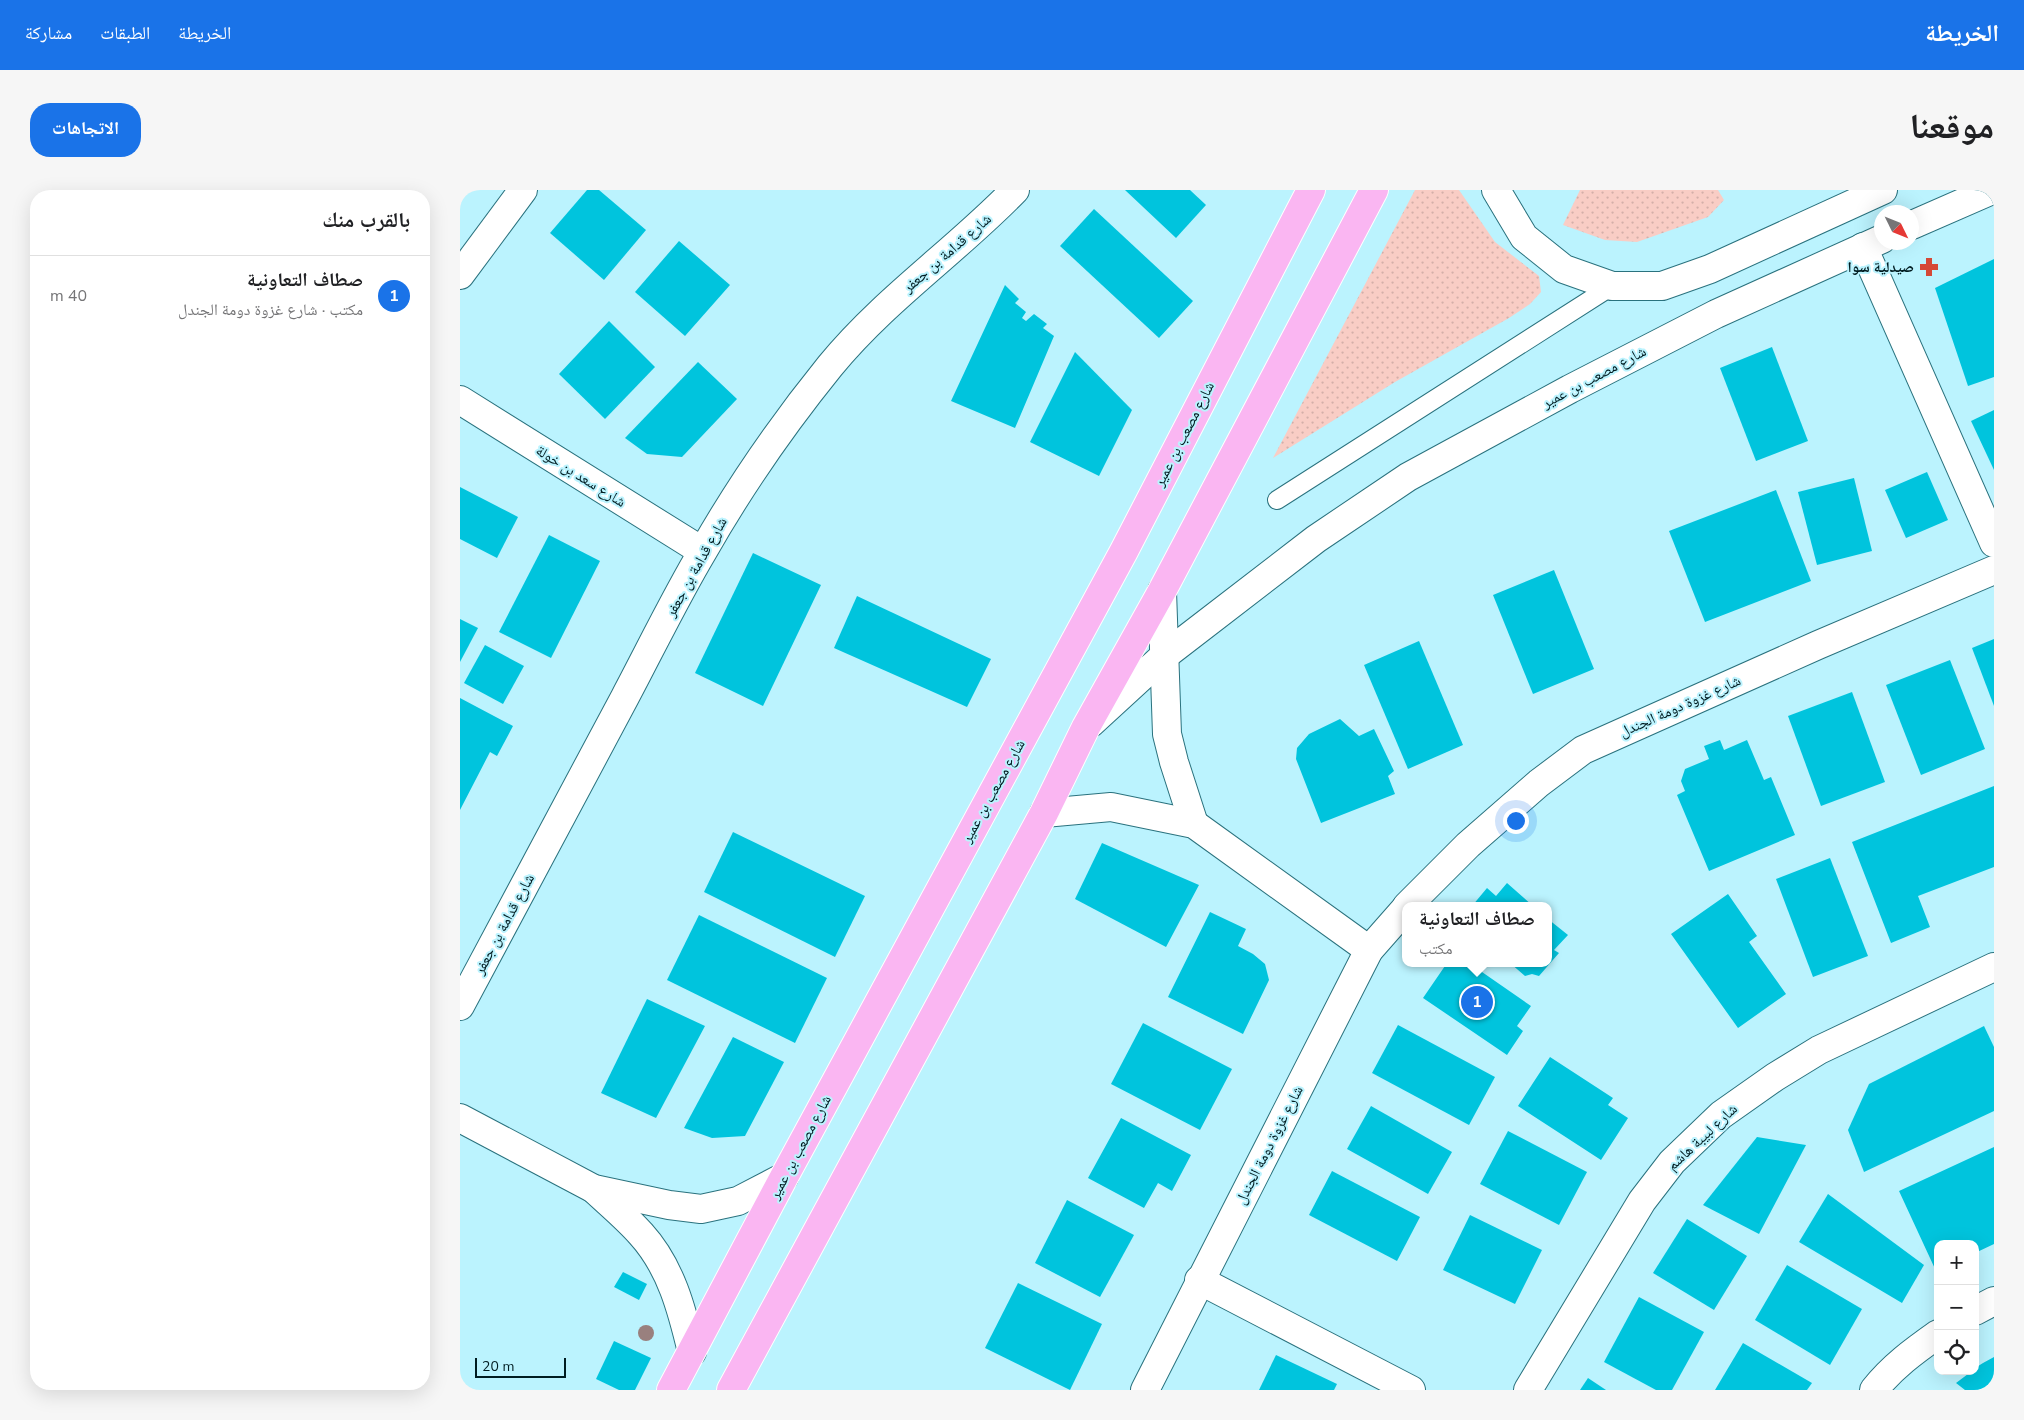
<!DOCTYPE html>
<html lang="ar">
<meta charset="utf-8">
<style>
:root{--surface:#fff;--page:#f6f6f6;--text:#202124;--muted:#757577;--line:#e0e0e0;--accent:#1a73e8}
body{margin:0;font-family:"Nunito Sans","Noto Naskh Arabic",sans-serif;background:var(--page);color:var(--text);direction:rtl}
.controls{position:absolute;right:15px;bottom:15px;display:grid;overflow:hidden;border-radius:10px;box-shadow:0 5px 20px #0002}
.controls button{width:45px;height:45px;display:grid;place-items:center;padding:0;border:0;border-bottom:1px solid var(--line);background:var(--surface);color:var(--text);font:25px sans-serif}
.compass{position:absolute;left:1414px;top:15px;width:45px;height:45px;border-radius:50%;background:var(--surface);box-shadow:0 5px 20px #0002;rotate:133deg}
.scale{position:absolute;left:15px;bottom:12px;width:91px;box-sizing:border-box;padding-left:5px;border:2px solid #001c21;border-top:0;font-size:14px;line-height:18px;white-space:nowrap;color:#001c21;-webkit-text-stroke:4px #bbf3fe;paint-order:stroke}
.you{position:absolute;left:1055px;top:630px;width:18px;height:18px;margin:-12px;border:4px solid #fff;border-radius:50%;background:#1a73e8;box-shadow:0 0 0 8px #1a73e833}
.badge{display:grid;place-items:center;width:32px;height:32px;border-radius:50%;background:var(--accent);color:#fff;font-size:16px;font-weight:700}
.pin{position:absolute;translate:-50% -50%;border:2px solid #fff;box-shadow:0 1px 5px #0006}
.popup{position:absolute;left:942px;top:712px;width:150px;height:65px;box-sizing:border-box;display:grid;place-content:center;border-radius:10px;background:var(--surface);filter:drop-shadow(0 1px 4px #0005);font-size:16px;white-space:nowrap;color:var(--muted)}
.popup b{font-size:19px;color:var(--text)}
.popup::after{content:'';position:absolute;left:50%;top:100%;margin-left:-10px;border:10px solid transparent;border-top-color:var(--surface)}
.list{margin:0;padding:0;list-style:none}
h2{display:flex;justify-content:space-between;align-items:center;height:65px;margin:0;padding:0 20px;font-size:21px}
h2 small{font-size:16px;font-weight:400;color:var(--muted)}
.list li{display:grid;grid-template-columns:32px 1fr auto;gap:15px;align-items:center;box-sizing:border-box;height:80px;padding:0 20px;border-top:1px solid var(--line)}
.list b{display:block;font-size:19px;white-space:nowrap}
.list p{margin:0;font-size:16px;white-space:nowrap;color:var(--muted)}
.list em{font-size:16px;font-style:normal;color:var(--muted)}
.icon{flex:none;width:28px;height:28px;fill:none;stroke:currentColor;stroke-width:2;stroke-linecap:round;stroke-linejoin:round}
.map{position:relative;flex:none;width:1534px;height:1200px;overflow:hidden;direction:ltr;border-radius:20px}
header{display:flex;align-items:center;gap:30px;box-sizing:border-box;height:70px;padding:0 25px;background:var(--accent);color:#fff}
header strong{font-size:24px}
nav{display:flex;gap:28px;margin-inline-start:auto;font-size:18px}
.intro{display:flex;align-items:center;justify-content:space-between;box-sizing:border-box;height:120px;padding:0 30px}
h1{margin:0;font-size:35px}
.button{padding:12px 22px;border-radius:20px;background:var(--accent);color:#fff;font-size:18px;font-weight:700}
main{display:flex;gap:30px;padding:0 30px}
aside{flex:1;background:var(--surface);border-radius:20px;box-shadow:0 5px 20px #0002}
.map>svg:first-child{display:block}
.grass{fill:url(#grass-dots)}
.building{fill:#00c4dd}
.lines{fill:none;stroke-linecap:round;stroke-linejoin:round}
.service-casing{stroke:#2a727e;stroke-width:20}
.minor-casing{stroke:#2a727e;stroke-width:30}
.secondary-casing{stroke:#2a727e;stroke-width:30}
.trunk-casing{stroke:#fff;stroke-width:30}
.service{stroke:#fff;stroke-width:18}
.minor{stroke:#fff;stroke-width:28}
.secondary{stroke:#fff;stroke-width:28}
.trunk{stroke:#fab6f2;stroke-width:28}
.tree{fill:#99807e}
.labels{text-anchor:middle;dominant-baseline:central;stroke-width:4;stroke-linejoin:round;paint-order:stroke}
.street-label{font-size:15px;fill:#001c21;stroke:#bbf3fe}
.poi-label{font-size:15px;font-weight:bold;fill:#001c21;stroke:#bbf3fe;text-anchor:end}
</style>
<header>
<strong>الخريطة</strong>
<nav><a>الخريطة</a><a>الطبقات</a><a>مشاركة</a></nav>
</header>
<div class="intro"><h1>موقعنا</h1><a class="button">الاتجاهات</a></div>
<main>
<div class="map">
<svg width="1534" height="1200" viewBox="0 0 1534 1200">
<defs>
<pattern id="grass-dots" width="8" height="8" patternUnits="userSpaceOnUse" patternTransform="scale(1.25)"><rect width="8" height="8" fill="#f9cdc5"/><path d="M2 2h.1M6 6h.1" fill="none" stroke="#d4afa9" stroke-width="1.8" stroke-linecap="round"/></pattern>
</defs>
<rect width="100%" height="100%" fill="#bbf3fe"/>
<g class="grass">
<polygon points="955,0 999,0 1035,52 1079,86 1081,102 1070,114 1049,128 935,192 813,268"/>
<polygon points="1120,0 1258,0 1264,10 1248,27 1177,52 1145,50 1103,35"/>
</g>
<g class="building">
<polygon points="127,0 139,0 186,40 144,90 90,43"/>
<polygon points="665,0 730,0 746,15 716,48"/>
<polygon points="634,19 733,111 699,148 600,56"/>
<polygon points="219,51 270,95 225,146 175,102"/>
<polygon points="1534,69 1534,187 1508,196 1475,98"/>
<polygon points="545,95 559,109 555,113 566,122 562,128 566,131 574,124 587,134 583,138 594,146 555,238 491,211"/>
<polygon points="149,131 195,177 145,229 99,184"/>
<polygon points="1312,157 1348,251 1296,271 1260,178"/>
<polygon points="615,162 672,220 639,286 570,252"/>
<polygon points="238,172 277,209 222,267 187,264 165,248"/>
<polygon points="1534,220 1534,280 1511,231"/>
<polygon points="1467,282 1488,330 1446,348 1425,300"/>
<polygon points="1394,288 1412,361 1357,375 1338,302"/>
<polygon points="0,297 58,327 37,368 0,349"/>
<polygon points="1316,300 1351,391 1245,432 1209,341"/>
<polygon points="89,345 140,371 91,468 39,442"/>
<polygon points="293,363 361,395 303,516 235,483"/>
<polygon points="1094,380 1134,479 1073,504 1033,405"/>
<polygon points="397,406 531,469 507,517 374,458"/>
<polygon points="0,429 18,438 0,472"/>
<polygon points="1534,449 1534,516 1512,458"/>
<polygon points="959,451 1003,555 948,579 904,475"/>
<polygon points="25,455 64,476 43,514 4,493"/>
<polygon points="1490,470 1525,559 1461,585 1426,495"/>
<polygon points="1392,502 1425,592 1361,616 1328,526"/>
<polygon points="0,508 53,536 37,566 30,562 0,620"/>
<polygon points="880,529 899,546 914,539 934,581 928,586 935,604 861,633 836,569 837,558 849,544"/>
<polygon points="1260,550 1264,560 1287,550 1304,590 1311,587 1335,645 1249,681 1217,605 1225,601 1221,591 1225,579 1249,569 1244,556"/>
<polygon points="1534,596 1534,677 1458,706 1470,737 1431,753 1392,652"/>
<polygon points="273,642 405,706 375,767 244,702"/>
<polygon points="642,653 739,695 706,757 615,709"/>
<polygon points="1370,668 1408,766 1353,787 1316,689"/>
<polygon points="1047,693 1073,716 1012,716 1027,698 1036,706"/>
<polygon points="1268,704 1297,746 1289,752 1326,804 1278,838 1211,744"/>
<polygon points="750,722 786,739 778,756 793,764 805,774 809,790 783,844 708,807"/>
<polygon points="239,725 367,788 335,853 207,790"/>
<polygon points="1088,729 1108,745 1094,760 1099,763 1079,786 1072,784 1065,786 1050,773 1088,773"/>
<polygon points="987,773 1009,773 1071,816 1057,836 1063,841 1047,865 963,808"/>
<polygon points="187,809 245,836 196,928 141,903"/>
<polygon points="683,833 772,879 740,940 651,894"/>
<polygon points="938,835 1035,887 1009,935 912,883"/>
<polygon points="1524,836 1534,857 1534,921 1404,982 1388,940 1409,894"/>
<polygon points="273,847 324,872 285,946 252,948 224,938"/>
<polygon points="1090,867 1153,908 1148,915 1168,928 1141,970 1058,916"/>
<polygon points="911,916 992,962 968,1004 887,959"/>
<polygon points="661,928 731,965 712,1001 698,993 684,1018 628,988"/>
<polygon points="1048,941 1127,982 1099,1035 1020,994"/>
<polygon points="1297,947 1346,955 1299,1044 1243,1015"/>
<polygon points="1534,957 1534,1054 1515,1063 1515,1054 1478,1054 1478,1080 1476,1081 1439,1001"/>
<polygon points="872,981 960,1027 937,1071 849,1025"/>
<polygon points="1368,1004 1464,1075 1442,1113 1339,1052"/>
<polygon points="607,1010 674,1045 640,1107 575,1073"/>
<polygon points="1010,1025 1082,1060 1055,1114 983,1080"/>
<polygon points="1227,1029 1287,1066 1254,1120 1193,1083"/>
<polygon points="1327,1075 1402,1119 1370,1175 1295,1130"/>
<polygon points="163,1082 187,1094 179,1110 154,1097"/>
<polygon points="558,1093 642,1134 610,1200 525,1158"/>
<polygon points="1179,1107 1244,1142 1212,1200 1196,1200 1144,1172"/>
<polygon points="154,1151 191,1168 175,1200 159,1200 136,1189"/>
<polygon points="1283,1153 1352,1193 1347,1200 1255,1200"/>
<polygon points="816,1165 877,1194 874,1200 799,1200"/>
<polygon points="1534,1167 1534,1200 1505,1200 1496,1193 1512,1181 1515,1181 1515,1178 1523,1173"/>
<polygon points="1128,1188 1146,1200 1120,1200"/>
</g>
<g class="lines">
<g class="service-casing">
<polyline id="service" points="817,310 1152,96"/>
</g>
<g class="minor-casing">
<g id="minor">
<polyline points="1403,57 1534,353"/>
<polyline points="0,85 63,0"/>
<polyline points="0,210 242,361"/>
<polyline points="702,401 707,544 714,572 734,634"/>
<polyline points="584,623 651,617 734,634 909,760"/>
<polyline points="947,716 1008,655 1079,593 1123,560 1358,455 1534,380"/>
<path d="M 0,816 C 55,713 110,610 165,507 C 191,458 215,408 243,361 C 280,296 323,234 370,176 C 425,109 496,61 555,0"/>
<polyline points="0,928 134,999 209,1015 241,1019 278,1011 324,987"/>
<path d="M 134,999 C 150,1014 167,1028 181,1044 C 211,1077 222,1120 232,1162"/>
<polyline points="739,1090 951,1200"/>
<polyline points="1515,1121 1534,1111"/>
<polyline points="685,1200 909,760 946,718"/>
<polyline points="1068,1200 1182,1011 1212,972 1261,925 1315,887 1359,860 1534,777"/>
<path d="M 1414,1200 C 1432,1177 1454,1161 1478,1144"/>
</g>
</g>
<g class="secondary-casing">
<g id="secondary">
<polyline points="1036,0 1064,47 1104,79 1152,96 1202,96 1250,79 1423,0"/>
<polyline points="1452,35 1532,0"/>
<polyline points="631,533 704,466 856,349 948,287 1110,199 1256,124 1422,49"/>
</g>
</g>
<g class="trunk-casing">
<g id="trunk">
<polyline points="211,1200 324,987 664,361 851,0"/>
<polyline points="271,1200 584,623 626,537 702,401 914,0"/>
</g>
</g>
<use href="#service" class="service"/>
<use href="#minor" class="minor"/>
<use href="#secondary" class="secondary"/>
<use href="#trunk" class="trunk"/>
</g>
<circle class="tree" cx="186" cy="1143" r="8"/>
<defs>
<g id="pharmacy-bare" transform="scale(1.5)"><path d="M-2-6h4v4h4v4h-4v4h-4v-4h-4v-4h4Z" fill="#d54836" stroke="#bbf3fe" stroke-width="2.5" paint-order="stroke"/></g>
</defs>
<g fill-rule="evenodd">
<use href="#pharmacy-bare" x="1469" y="77"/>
</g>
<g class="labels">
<g class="street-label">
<text transform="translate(487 63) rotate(-41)">شارع قدامة بن جعفر</text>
<text transform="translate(1134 187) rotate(-28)">شارع مصعب بن عمير</text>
<text transform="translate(724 244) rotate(-63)">شارع مصعب بن عمير</text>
<text transform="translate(121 286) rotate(32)">شارع سعد بن خولة</text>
<text transform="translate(236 377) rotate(-61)">شارع قدامة بن جعفر</text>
<text transform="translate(1220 516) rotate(-24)">شارع غزوة دومة الجندل</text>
<text transform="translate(533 601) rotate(-61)">شارع مصعب بن عمير</text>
<text transform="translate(44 734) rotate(-62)">شارع قدامة بن جعفر</text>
<text transform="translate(1242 947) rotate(-43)">شارع لبيبة هاشم</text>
<text transform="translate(809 955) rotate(-63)">شارع غزوة دومة الجندل</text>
<text transform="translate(340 957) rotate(-62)">شارع مصعب بن عمير</text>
</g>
<g class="poi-label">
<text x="1454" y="77">صيدلية سوا</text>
</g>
</g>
</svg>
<div class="controls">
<button>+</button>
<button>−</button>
<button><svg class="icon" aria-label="locate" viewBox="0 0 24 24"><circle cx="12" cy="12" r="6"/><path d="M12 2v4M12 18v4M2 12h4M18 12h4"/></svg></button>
</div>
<svg class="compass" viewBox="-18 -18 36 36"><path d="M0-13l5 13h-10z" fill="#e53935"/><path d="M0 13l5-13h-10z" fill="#757577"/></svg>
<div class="scale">20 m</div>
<div class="you"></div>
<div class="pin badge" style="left:1017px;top:812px">1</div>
<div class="popup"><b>صطاف التعاونية</b>مكتب</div>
</div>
<aside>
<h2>بالقرب منك<small></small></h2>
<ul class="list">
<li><span class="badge">1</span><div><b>صطاف التعاونية</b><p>مكتب · شارع غزوة دومة الجندل</p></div><em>40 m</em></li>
</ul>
</aside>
</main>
